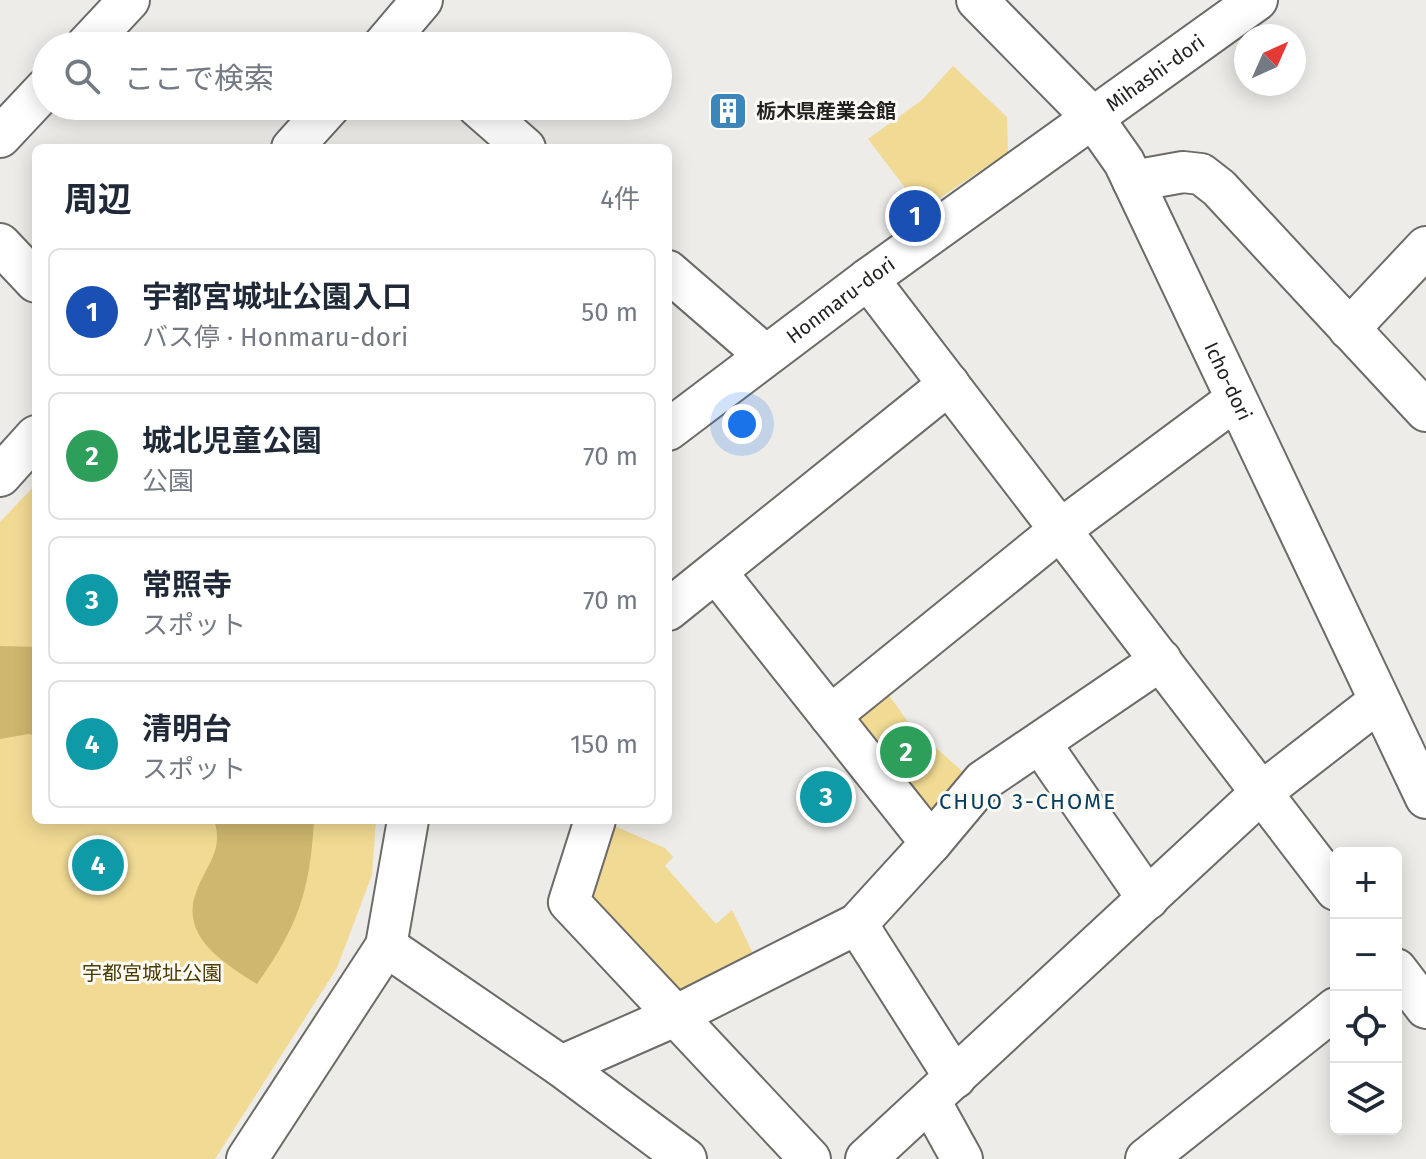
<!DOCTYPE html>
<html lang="ja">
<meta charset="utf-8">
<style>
:root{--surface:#fff;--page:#f2f2f3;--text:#1f2937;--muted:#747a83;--line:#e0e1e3;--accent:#3c86ba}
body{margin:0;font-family:"Fira Sans","Noto Sans JP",sans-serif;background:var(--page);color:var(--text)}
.controls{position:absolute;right:24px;bottom:24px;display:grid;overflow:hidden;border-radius:12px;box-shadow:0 4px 20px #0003}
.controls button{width:72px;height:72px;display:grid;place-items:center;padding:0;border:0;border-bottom:2px solid var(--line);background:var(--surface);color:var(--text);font:40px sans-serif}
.compass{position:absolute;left:1234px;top:24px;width:72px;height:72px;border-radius:50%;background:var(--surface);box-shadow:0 4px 20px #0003;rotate:45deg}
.you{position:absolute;left:742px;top:424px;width:28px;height:28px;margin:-20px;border:6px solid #fff;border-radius:50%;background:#1a73e8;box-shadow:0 0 0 12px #1a73e833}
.badge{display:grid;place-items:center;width:52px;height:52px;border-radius:50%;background:var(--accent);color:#fff;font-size:26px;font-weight:700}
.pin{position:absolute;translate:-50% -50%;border:4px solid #fff;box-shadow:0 2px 8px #0006}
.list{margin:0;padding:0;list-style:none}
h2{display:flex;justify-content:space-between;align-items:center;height:104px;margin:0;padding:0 32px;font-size:34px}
h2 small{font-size:26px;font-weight:400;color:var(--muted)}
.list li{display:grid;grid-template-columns:52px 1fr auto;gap:24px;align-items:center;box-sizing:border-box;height:128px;margin:0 16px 16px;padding:0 16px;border:2px solid var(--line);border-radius:12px}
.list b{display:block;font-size:30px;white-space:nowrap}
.list p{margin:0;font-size:26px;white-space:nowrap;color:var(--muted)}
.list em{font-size:26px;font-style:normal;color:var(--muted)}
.icon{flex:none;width:44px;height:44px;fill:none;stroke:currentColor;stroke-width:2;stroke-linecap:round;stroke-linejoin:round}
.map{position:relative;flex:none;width:1426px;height:1159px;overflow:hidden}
.search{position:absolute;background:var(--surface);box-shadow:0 4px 20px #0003;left:32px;top:32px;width:640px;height:88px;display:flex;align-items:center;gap:20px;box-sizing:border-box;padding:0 28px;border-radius:44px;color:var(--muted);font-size:30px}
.panel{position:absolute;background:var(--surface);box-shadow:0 4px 20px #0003;left:32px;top:144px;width:640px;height:680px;border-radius:12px}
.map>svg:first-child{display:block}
.green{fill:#f1da93}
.water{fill:#ceb76f}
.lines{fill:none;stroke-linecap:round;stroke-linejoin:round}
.minor-casing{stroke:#6c6b67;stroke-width:44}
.minor{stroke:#fff;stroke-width:40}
.labels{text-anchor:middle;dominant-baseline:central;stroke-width:6;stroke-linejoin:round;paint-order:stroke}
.street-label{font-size:20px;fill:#232220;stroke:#fbfaf5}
.poi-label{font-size:20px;font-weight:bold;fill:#232220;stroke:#fbfaf5;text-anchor:start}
.park-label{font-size:20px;fill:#4c3c00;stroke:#fbfaf5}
.neighbourhood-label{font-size:22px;letter-spacing:2px;fill:#053e60;stroke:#fbfaf5}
</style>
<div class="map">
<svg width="1426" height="1159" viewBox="0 0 1426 1159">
<rect width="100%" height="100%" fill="#eeece8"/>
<g class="green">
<polygon points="953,66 1007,117 1008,152 922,210 868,139 922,100"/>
<polygon points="36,484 36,820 376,820 372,875 337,968 215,1159 0,1159 0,522"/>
<polygon points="888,694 911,726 969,777 932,822 851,727 858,714"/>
<polygon points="610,824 665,848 673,857 665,866 716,924 732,910 758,964 681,1002 587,897"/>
</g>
<g class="water">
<polygon points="0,646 36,647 36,736 29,734 0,739"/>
<path d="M 214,820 L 314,820 C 310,892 298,926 257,984 C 224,963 178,936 197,890 C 207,864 224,850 214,820 Z"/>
</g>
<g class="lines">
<g class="minor-casing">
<g id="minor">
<path id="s1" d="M 977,0 L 1093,118 L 1124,162 L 1426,798"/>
<polyline points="86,46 129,0"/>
<polyline points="383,46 422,0"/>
<polyline points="477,106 525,148"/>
<polyline points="0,137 46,88"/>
<polyline points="292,148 330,106"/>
<polyline points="1133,181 1183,172 1201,174 1219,188 1426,411"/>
<polyline points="0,244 36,282"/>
<polyline points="668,271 765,355"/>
<polyline points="868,279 1336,890"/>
<polyline points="1349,329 1426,247"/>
<path id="s2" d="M 668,430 L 868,279 L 1257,0"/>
<polyline points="0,476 36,436"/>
<polyline points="668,610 949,384"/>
<polyline points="830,716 1060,530 1235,400"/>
<polyline points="1040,743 1148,899"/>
<polyline points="595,820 569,902 810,1159"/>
<polyline points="931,843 983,781 1161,660"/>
<polyline points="857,924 955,1078"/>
<polyline points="386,946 561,1066 686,1159"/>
<polyline points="1396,969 1426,1008"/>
<polyline points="561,1066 675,1016 857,924 931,843 716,572"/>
<polyline points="930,1101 962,1159"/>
<polyline points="247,1159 386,946 408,820"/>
<polyline points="866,1159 1262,792 1378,702"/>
<polyline points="1146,1159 1336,1008"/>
</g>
</g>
<use href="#minor" class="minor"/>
</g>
<defs>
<g id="building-square" transform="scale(2)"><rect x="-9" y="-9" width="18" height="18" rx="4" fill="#3c86ba" stroke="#fbfaf5"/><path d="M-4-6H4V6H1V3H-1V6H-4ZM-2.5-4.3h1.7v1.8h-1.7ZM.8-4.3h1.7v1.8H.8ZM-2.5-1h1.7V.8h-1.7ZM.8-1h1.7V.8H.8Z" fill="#fff"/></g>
</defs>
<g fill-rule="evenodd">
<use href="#building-square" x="728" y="111"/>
</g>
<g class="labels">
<g class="street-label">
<text stroke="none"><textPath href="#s2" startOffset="604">Mihashi-dori</textPath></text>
<text stroke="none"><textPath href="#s2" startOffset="216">Honmaru-dori</textPath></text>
<text stroke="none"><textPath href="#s1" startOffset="462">Icho-dori</textPath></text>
</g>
<g class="poi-label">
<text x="756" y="111">栃木県産業会館</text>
</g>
<g class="park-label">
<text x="152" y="973">宇都宮城址公園</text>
</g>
<g class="neighbourhood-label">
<text x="1028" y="801">CHUO 3-CHOME</text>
</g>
</g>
</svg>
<div class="controls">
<button>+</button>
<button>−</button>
<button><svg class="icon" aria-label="locate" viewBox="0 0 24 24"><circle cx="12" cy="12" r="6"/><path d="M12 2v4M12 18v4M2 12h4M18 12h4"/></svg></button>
<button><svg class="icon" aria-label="layers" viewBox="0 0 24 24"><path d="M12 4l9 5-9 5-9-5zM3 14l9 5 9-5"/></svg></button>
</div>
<svg class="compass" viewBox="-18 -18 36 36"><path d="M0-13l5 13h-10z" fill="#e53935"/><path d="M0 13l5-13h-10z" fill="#747a83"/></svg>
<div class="you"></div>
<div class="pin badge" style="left:915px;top:216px;background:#1a4fb4">1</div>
<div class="pin badge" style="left:906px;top:752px;background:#2e9e5b">2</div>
<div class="pin badge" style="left:826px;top:797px;background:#0f9aa8">3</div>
<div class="pin badge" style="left:98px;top:865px;background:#0f9aa8">4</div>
<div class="search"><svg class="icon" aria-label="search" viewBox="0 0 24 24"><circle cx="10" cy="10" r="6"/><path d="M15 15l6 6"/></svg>ここで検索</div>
<section class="panel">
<h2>周辺<small>4件</small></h2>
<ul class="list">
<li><span class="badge" style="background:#1a4fb4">1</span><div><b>宇都宮城址公園入口</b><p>バス停 · Honmaru-dori</p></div><em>50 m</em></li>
<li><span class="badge" style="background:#2e9e5b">2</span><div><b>城北児童公園</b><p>公園</p></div><em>70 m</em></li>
<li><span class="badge" style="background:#0f9aa8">3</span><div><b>常照寺</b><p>スポット</p></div><em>70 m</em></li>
<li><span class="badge" style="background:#0f9aa8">4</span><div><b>清明台</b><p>スポット</p></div><em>150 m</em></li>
</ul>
</section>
</div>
